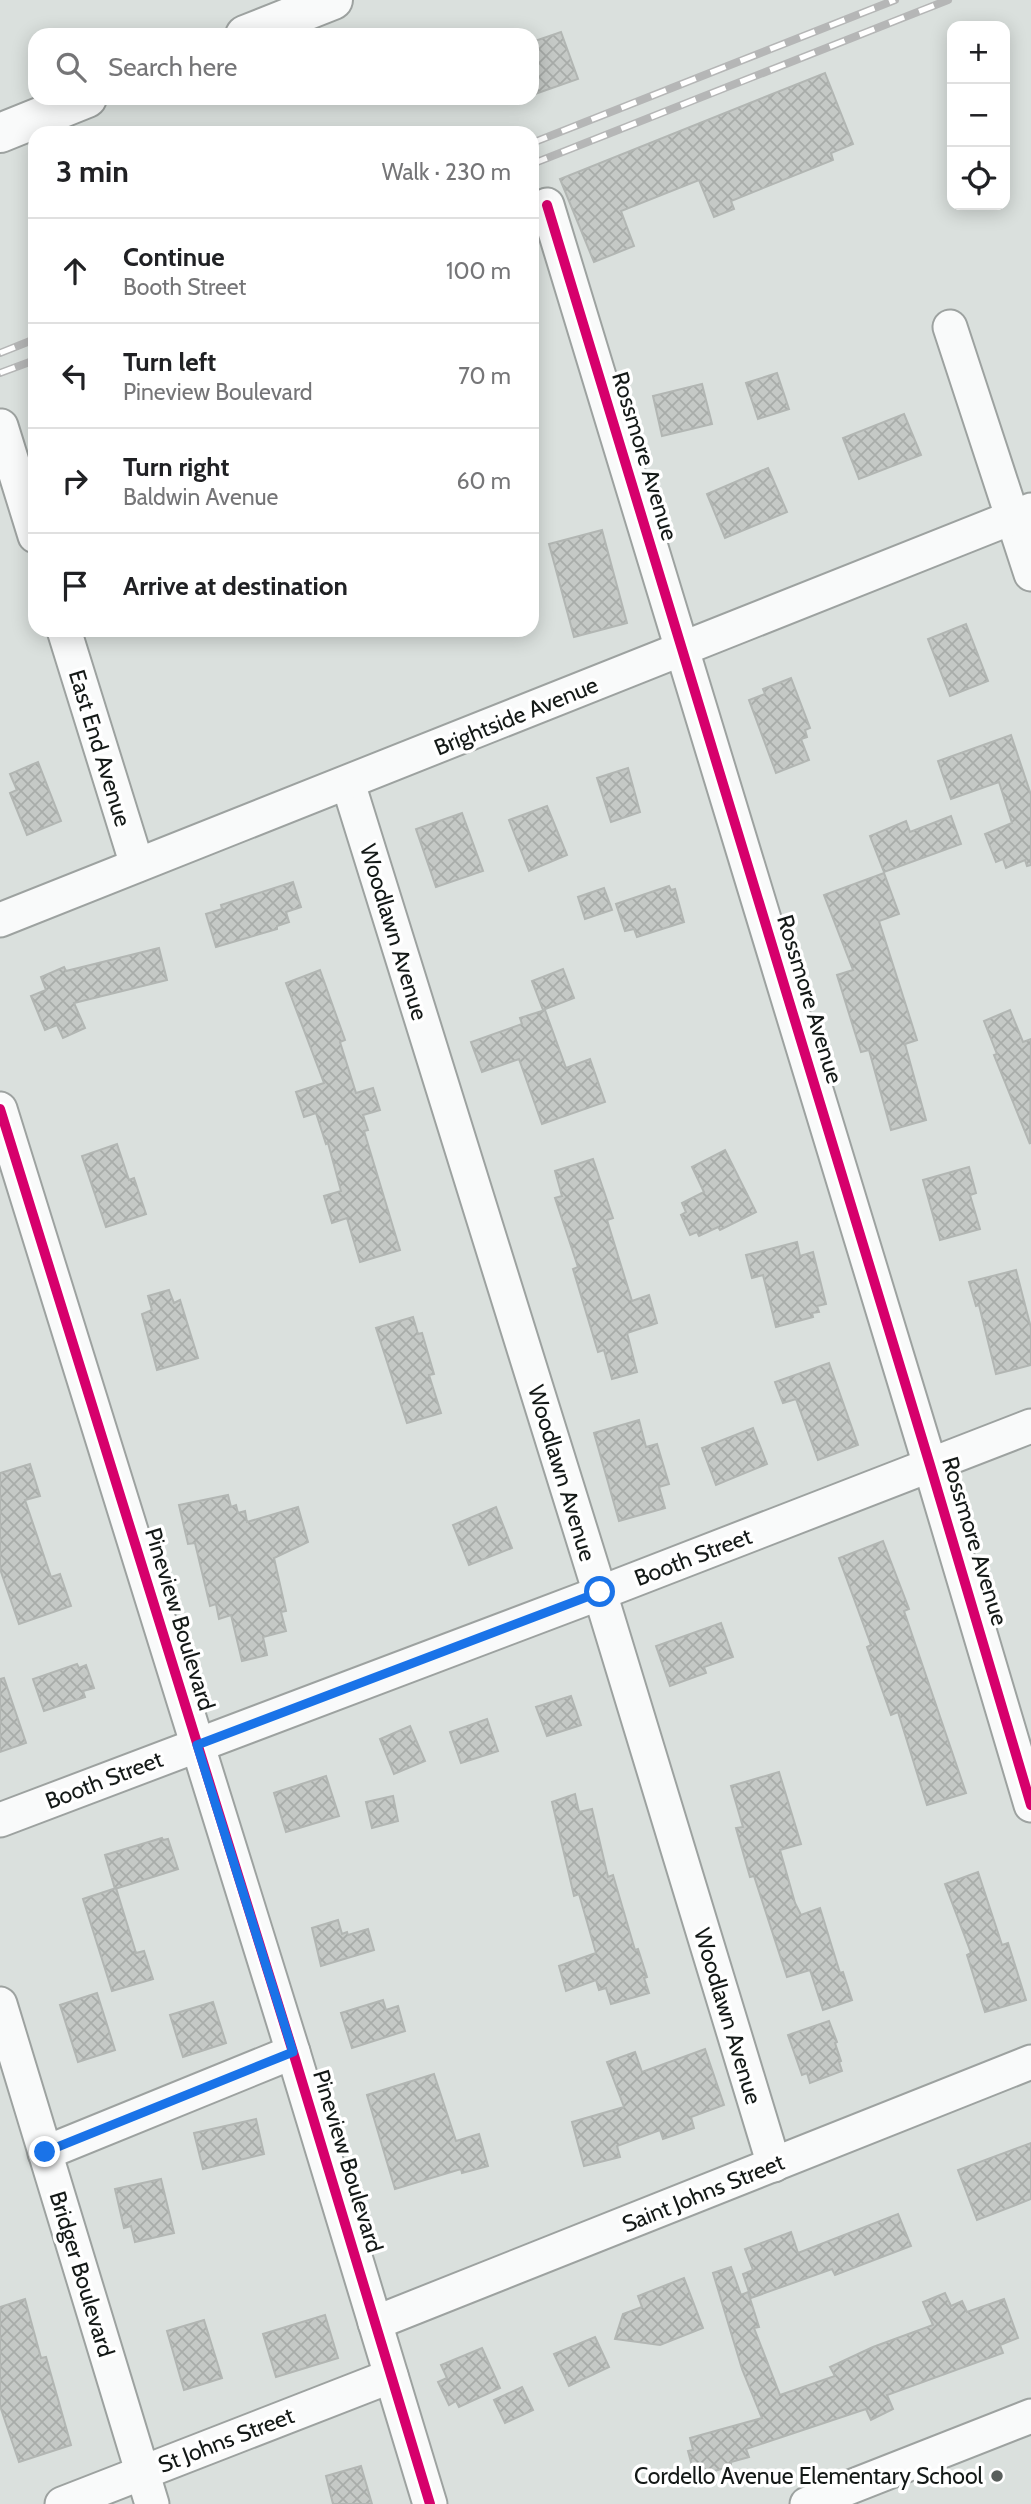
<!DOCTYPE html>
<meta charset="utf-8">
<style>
:root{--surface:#fff;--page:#f6f6f6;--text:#202124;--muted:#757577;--line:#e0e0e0}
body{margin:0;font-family:Cabin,sans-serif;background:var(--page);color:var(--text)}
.controls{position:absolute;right:21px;top:21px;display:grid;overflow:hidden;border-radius:14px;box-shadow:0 4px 18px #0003}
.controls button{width:63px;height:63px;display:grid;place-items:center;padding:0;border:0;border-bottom:2px solid var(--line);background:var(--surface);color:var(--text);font:35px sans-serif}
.stop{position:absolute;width:21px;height:21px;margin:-16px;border:5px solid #1a73e8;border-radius:50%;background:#fff}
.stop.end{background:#1a73e8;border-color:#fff;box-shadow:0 2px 7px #0008}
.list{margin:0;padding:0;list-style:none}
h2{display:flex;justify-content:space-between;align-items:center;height:91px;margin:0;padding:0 28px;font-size:30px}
h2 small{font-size:23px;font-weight:400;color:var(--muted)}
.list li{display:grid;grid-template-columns:46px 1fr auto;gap:21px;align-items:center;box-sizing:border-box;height:105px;padding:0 28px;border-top:2px solid var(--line)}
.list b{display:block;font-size:26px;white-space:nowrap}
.list p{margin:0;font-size:23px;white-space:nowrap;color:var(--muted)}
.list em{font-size:23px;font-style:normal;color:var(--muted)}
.icon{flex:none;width:38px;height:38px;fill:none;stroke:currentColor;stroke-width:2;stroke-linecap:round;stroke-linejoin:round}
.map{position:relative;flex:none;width:1031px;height:2504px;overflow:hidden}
.search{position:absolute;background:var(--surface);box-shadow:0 4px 18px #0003;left:28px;top:28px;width:511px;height:77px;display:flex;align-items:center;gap:18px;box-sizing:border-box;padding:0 24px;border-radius:21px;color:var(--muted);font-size:26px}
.panel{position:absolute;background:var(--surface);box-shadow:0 4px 18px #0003;left:28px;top:126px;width:511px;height:511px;border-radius:21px}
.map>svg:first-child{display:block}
.building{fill:url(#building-cross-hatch);stroke:#b2b6b3;stroke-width:2}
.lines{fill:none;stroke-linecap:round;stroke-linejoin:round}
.street-casing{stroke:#9da2a0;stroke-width:37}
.secondary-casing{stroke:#9da2a0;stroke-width:42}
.street{stroke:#f9fafa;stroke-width:33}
.secondary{stroke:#f9fafa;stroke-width:38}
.rail-casing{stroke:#b5b6b6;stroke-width:8}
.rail{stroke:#fff;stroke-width:5;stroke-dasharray:16;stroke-linecap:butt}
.cycleway-casing{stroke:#fff;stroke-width:15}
.cycleway{stroke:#d6006c;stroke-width:10}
.route{stroke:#1a73e8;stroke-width:9}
.poi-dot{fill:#595f5c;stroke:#fff;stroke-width:2.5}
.labels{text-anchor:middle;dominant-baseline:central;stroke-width:7;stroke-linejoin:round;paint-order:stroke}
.street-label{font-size:23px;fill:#141917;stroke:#fff}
.poi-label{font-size:23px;fill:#141917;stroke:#fff;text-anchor:end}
</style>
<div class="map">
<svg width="1031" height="2504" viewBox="0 0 1031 2504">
<defs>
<pattern id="building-cross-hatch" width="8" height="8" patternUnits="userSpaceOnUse" patternTransform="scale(1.75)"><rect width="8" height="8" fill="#c5c9c6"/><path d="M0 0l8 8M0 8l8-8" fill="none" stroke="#a8aca9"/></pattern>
</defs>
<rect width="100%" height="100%" fill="#dae0dd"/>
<g class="building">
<polygon points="561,32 578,79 532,95 532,42"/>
<polygon points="825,73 853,144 831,153 833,160 731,201 734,209 714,217 699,180 621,211 634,246 594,262 560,179"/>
<polygon points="777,373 789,409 758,419 746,383"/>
<polygon points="702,384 712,424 662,436 653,396"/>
<polygon points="904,414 921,455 859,479 843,438"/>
<polygon points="768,468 787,512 725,538 707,494"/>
<polygon points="602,530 627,623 574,637 549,544"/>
<polygon points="966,624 988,681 950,696 928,639"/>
<polygon points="791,678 810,728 805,730 807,737 801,739 809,760 776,773 749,700 765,694 763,689"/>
<polygon points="1011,735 1031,795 1031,865 1027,866 1025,860 1006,868 1003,859 996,862 985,834 1012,823 999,782 951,799 938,761"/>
<polygon points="38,762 61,821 27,835 10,793 17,790 10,774"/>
<polygon points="628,768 640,812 611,822 597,778"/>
<polygon points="547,806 567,855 529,871 509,820"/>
<polygon points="462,813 483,871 436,887 416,829"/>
<polygon points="951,816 961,844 884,872 870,836 906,821 910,832"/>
<polygon points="884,873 899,914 879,921 917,1040 905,1044 926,1120 891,1130 869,1050 861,1052 837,975 853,970 824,895"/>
<polygon points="293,882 301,907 286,912 289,922 277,926 277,929 216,947 206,914 222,909 221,905"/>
<polygon points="669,886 671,890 675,889 684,922 637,937 634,929 625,931 616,904"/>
<polygon points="604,888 612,910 585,919 578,897"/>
<polygon points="159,948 167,980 74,1003 85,1028 63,1038 57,1025 45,1030 31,996 46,990 41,977 64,967 66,971"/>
<polygon points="563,969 574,998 543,1010 532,981"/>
<polygon points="320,970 345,1040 340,1042 356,1093 373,1088 380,1110 363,1115 368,1130 364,1131 400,1250 360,1262 347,1218 332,1223 324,1196 341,1191 328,1143 326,1144 316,1113 304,1117 296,1092 324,1083 286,983"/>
<polygon points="545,1010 566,1068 590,1059 605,1102 542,1124 519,1059 482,1072 471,1042 522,1024 520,1018"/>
<polygon points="1010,1010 1023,1042 1031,1039 1030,1144 994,1055 997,1054 984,1021"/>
<polygon points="117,1144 129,1180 134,1178 146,1214 106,1227 82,1156"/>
<polygon points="725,1150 756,1212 720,1230 718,1227 699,1236 697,1232 690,1235 681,1215 686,1212 682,1203 704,1192 692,1167"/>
<polygon points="593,1159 613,1218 607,1220 632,1301 649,1295 657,1323 627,1333 637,1372 612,1379 604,1350 598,1352 573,1269 578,1267 555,1198 562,1196 555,1171"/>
<polygon points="969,1167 976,1193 970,1195 980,1229 940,1240 923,1180"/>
<polygon points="797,1242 800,1256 813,1252 826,1304 817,1306 819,1312 812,1313 813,1317 776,1327 763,1275 752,1278 746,1255"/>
<polygon points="1016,1270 1031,1328 1031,1365 996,1374 979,1305 976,1306 969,1282"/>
<polygon points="169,1290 174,1303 180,1300 198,1358 157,1370 142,1314 152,1310 148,1296"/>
<polygon points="413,1317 418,1334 422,1333 434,1374 429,1375 441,1413 407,1423 376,1328"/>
<polygon points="829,1363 858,1445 818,1460 796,1399 783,1403 775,1382"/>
<polygon points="639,1420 646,1447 657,1444 669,1484 659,1487 665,1508 619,1521 594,1433"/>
<polygon points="753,1428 767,1464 716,1485 702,1448"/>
<polygon points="30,1464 40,1496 25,1500 51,1577 60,1574 71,1606 19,1624 0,1569 0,1473"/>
<polygon points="228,1495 231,1507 236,1505 238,1513 245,1511 247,1522 298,1507 308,1542 274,1558 286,1611 281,1612 286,1631 263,1637 267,1655 242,1661 231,1615 219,1619 216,1604 210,1606 195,1543 188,1544 179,1505"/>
<polygon points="496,1507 512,1548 469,1565 453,1525"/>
<polygon points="883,1541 909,1609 904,1611 966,1793 927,1805 898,1712 891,1715 867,1647 871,1645 839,1558"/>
<polygon points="721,1623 733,1657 704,1667 706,1673 670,1686 656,1646"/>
<polygon points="77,1664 79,1668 86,1665 94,1688 83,1691 85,1697 44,1711 33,1679"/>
<polygon points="4,1678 26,1743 0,1752 0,1679"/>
<polygon points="571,1696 581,1725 547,1736 536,1707"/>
<polygon points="487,1719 498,1751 461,1763 450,1732"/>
<polygon points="410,1726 425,1761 394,1774 380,1739"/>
<polygon points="779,1772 801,1844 780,1850 795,1903 801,1915 820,1908 840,1973 843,1972 852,2000 823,2010 810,1970 787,1977 754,1876 750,1877 736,1828 743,1827 731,1786"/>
<polygon points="326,1776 339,1816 286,1832 274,1793"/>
<polygon points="575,1794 579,1812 592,1809 608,1877 613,1875 635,1950 638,1949 647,1977 644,1978 649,1993 611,2004 606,1988 599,1990 596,1980 566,1991 559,1966 596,1953 579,1894 574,1896 552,1802"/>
<polygon points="393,1796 398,1821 372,1828 366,1802"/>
<polygon points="162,1838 163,1840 168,1839 178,1869 115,1889 105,1855"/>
<polygon points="978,1872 1002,1945 1008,1943 1026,2000 985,2012 967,1955 971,1953 945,1884"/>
<polygon points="116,1888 136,1953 144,1951 153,1979 112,1991 83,1899"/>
<polygon points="338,1920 342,1934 347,1932 348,1935 368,1929 374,1950 321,1966 312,1928"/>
<polygon points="97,1993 115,2050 78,2062 60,2005"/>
<polygon points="383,2000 386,2010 398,2006 405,2031 352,2048 341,2013"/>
<polygon points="213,2002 226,2043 183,2057 170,2015"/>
<polygon points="829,2021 837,2042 835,2043 841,2061 839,2062 842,2071 810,2083 807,2073 802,2075 788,2035"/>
<polygon points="705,2049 724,2105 691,2117 694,2128 663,2139 660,2130 617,2146 620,2157 584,2166 572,2122 624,2107 607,2062 635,2052 642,2072"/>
<polygon points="434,2074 456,2141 479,2134 488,2166 462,2173 461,2169 395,2189 367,2095"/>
<polygon points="256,2119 264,2154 203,2169 194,2133"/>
<polygon points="1031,2143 1031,2199 977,2220 958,2170"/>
<polygon points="161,2179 174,2233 135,2242 131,2226 124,2228 115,2189"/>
<polygon points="898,2214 911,2246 835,2275 832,2269 751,2298 743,2274 753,2270 745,2249 791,2232 798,2253"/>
<polygon points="731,2267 741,2295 748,2292 759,2327 754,2328 780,2395 835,2376 830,2367 873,2347 933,2325 923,2302 945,2293 951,2306 962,2301 967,2312 1004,2299 1018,2338 1000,2345 1003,2353 887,2395 893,2409 871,2420 866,2409 746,2449 749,2457 731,2462 731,2466 695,2477 688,2451 693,2450 690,2438 762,2418 742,2369 713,2273"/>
<polygon points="684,2278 703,2328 660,2345 615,2339 623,2314 642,2307 638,2296"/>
<polygon points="25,2299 41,2358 46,2357 71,2445 19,2462 0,2406 0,2307"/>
<polygon points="325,2315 338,2358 276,2377 263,2334"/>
<polygon points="204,2320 222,2378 184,2390 167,2331"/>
<polygon points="595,2337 609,2367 569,2386 554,2354"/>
<polygon points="482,2348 500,2388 459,2407 456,2401 449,2405 438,2382 447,2378 441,2365"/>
<polygon points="522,2387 533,2410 505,2423 494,2400"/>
<polygon points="361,2466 372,2504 333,2504 326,2476"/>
</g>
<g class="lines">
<g class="street-casing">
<g id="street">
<polyline points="547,205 930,1465 1031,1805"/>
<polyline points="950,327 1031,574"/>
<polyline points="1,426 35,536"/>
<polyline points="64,630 137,865"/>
<polyline points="348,783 600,1593 774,2165"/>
<polyline points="0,920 1031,510"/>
<polyline points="0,1109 293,2052 430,2504"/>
<polyline points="0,1820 600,1593 1031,1426"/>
<polyline points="0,2004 152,2504"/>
<polyline points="45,2153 293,2052"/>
<polyline points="375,2323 1031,2062"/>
<polyline points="62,2504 391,2376"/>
<polyline points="807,2504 1031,2416"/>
</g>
</g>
<g class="secondary-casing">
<g id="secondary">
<polyline points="245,35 333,0"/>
<polyline points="0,133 87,98"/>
</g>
</g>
<use href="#street" class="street"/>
<use href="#secondary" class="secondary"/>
<g class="rail-casing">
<g id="rail">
<polyline points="532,143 895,0"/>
<polyline points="532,164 948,0"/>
<polyline points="0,353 35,339"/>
<polyline points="0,373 35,360"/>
</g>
</g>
<use href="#rail" class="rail"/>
<g class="cycleway-casing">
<g id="cycleway">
<polyline points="547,205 930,1465 1031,1805"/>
<polyline points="0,1109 293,2052 430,2504"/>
</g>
</g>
<use href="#cycleway" class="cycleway"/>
</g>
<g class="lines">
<polyline class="route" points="45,2152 293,2052 197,1745 600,1592"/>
</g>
<circle class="poi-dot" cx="997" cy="2476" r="7"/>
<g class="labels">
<g class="street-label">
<text transform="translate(645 456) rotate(73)">Rossmore Avenue</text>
<text transform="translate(516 716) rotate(-22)">Brightside Avenue</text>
<text transform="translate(100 748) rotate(73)">East End Avenue</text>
<text transform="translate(394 932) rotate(73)">Woodlawn Avenue</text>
<text transform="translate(810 999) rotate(73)">Rossmore Avenue</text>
<text transform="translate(562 1473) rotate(73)">Woodlawn Avenue</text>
<text transform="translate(975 1541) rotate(73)">Rossmore Avenue</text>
<text transform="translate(693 1557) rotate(-21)">Booth Street</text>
<text transform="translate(180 1619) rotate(73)">Pineview Boulevard</text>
<text transform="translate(104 1780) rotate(-21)">Booth Street</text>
<text transform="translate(728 2016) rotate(73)">Woodlawn Avenue</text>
<text transform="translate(348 2161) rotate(73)">Pineview Boulevard</text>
<text transform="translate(703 2193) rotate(-22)">Saint Johns Street</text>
<text transform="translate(82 2274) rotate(73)">Bridger Boulevard</text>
<text transform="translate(226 2440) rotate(-21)">St Johns Street</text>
</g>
<g class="poi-label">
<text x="983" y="2476">Cordello Avenue Elementary School</text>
</g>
</g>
</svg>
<div class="controls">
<button>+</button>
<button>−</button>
<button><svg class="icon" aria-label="locate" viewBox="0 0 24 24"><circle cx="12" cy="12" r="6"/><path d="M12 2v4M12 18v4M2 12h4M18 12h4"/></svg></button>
</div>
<div class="stop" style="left:600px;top:1592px"></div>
<div class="stop end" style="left:45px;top:2152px"></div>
<div class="search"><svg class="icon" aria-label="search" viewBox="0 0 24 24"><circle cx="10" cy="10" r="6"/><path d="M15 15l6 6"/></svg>Search here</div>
<section class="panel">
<h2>3 min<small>Walk · 230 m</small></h2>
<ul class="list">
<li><svg class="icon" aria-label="ahead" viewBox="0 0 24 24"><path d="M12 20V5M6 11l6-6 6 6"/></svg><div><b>Continue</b><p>Booth Street</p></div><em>100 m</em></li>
<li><svg class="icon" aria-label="left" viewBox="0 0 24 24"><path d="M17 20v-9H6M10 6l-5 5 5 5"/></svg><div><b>Turn left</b><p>Pineview Boulevard</p></div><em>70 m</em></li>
<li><svg class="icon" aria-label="right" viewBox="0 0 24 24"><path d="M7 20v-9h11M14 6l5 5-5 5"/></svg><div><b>Turn right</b><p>Baldwin Avenue</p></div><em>60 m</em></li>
<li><svg class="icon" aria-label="arrive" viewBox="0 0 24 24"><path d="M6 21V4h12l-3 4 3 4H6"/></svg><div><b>Arrive at destination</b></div></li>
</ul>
</section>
</div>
